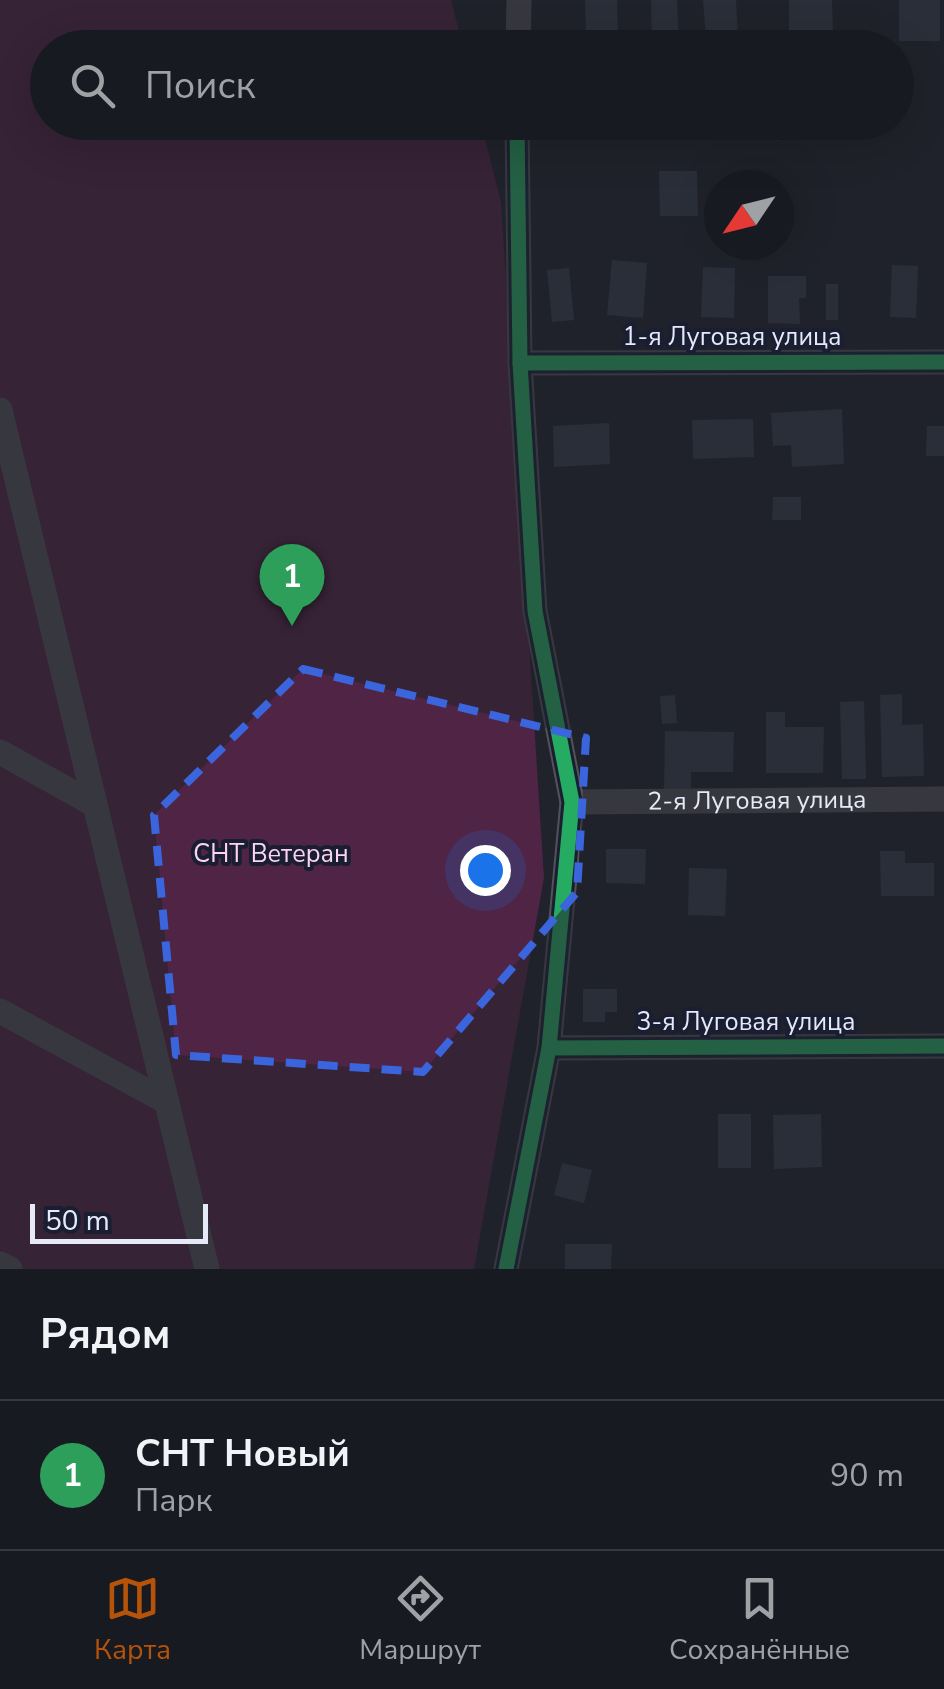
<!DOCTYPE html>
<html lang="ru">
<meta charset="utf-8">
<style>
:root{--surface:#181a21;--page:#21232a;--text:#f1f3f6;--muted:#9fa1a5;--line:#36383f;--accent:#b45309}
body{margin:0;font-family:"Nunito Sans",sans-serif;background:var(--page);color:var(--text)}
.compass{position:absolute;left:704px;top:170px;width:90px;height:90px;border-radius:50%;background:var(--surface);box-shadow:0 10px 40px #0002;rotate:235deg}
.scale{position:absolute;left:30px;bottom:25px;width:178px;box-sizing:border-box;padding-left:10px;border:5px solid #e6eaf8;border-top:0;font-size:28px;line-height:35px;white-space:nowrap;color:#e6eaf8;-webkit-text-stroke:8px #1a1e32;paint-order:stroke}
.you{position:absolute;left:485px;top:870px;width:35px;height:35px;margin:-25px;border:8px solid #fff;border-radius:50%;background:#1a73e8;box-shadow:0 0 0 15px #1a73e833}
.badge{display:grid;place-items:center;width:65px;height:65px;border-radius:50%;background:var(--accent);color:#fff;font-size:32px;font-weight:700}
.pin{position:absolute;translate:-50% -82px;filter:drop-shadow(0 2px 5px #0008)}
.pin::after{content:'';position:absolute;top:52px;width:35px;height:30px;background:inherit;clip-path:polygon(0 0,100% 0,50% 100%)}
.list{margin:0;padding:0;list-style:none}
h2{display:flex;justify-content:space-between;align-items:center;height:130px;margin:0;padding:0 40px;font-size:42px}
h2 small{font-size:32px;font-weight:400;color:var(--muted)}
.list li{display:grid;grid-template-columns:65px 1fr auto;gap:30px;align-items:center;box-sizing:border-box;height:150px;padding:0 40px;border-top:2px solid var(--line)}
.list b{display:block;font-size:38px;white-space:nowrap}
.list p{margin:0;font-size:32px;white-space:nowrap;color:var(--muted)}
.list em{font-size:32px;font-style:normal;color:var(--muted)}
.icon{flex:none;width:55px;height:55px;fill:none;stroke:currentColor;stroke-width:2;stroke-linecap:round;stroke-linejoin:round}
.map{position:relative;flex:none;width:944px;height:1269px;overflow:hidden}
.search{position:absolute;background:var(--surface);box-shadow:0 10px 40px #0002;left:30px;right:30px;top:30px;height:110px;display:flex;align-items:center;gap:25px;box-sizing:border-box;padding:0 35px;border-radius:55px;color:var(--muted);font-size:38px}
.sheet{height:280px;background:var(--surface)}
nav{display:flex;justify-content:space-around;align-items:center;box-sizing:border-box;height:140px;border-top:2px solid var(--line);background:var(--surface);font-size:28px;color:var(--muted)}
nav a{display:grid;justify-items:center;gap:5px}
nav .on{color:var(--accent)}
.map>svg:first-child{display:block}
.green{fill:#502444}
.building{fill:#333c47}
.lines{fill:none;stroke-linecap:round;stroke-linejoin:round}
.minor{stroke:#535257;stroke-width:25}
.cycleway-casing{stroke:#1a1e32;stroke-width:21}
.cycleway{stroke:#26ab63;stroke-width:15}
.marked{fill:none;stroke:#3b65dd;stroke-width:8;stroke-dasharray:20 12;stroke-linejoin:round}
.labels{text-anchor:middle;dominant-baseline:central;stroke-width:8;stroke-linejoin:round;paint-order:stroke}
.street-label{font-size:25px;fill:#e6eaf8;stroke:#1a1e32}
.park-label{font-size:25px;fill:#fdd3ed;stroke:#1a1e32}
</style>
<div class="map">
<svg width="944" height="1269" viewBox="0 0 944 1269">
<rect width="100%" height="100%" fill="#20222c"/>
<polygon class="green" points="0,0 451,0 463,47 48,48 48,122 481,123 501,203 544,878 474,1269 0,1269"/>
<g class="building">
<polygon points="585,0 617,0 618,37 586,38"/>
<polygon points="651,0 677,0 679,44 652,45"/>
<polygon points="703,0 736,0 738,37 706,39"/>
<polygon points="789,0 832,0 833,37 789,38"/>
<rect x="899" y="0" width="41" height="41"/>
<polygon points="773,122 789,122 791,138 775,141"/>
<polygon points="659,171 697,171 698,216 660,216"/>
<polygon points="612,260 647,263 643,318 607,315"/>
<polygon points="892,265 918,266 916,318 890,317"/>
<polygon points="703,267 735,268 734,318 701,317"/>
<polygon points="569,268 574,320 552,322 547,270"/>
<polygon points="768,276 806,276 806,298 799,298 800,324 768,323"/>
<rect x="826" y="284" width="12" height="36"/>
<polygon points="842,409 844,464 792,467 791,445 773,446 771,413"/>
<polygon points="753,419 754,457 693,459 692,420"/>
<polygon points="609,423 610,464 554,467 553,426"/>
<polygon points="927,426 944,426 944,456 926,456"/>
<polygon points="773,497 801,497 801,520 772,520"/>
<polygon points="902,694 902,725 923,724 924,776 882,777 880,695"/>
<polygon points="675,695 677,723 662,724 660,696"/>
<polygon points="864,701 866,779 842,779 840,702"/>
<polygon points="766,712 785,712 785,727 824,727 823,773 766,773"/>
<polygon points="665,731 734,732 733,772 691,772 691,792 664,791"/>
<polygon points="606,849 646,849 645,884 606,883"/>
<polygon points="880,851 905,851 905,863 934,863 934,896 881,896"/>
<polygon points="689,868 727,869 725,916 688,915"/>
<polygon points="583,989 617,989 617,1012 605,1012 605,1022 583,1022"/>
<rect x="718" y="1114" width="33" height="54"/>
<polygon points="821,1114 822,1167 774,1169 773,1115"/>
<polygon points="562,1163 592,1170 584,1203 554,1195"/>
<polygon points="565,1244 612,1244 611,1269 565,1269"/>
</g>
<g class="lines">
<g class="minor">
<polyline points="518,48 519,0"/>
<polyline points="520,363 944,362"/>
<polyline points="0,410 207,1269"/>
<polyline points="0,752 95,805"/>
<path id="s1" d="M 572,802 L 944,799"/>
<polyline points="0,1011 167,1102"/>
<polyline points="549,1048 944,1046"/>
<polyline points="0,1264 10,1269"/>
<polyline points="506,1269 549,1048 572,802 535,611 520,363 517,122"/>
</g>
<g class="cycleway-casing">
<g id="cycleway">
<polyline points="520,363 944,362"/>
<polyline points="549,1048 944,1046"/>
<polyline points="506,1269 549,1048 572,802 535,611 520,363 517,122"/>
</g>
</g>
<use href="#cycleway" class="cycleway"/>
</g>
<path d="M0 0H944V1269H0ZM 303,669 L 586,738 L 577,892 L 423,1072 L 176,1055 L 154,815 Z" fill="#20222c" fill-opacity=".55" fill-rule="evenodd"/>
<path class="marked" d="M 303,669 L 586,738 L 577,892 L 423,1072 L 176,1055 L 154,815 Z"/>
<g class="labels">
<g class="street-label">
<text x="732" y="337">1-я Луговая улица</text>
<text stroke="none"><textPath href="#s1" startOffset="185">2-я Луговая улица</textPath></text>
<text x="746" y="1022">3-я Луговая улица</text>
</g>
<g class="park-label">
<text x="271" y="854">СНТ Ветеран</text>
</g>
</g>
</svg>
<svg class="compass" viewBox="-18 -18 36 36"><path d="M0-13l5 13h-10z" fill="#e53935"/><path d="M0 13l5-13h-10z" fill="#9fa1a5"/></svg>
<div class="scale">50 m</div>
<div class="you"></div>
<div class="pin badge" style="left:292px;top:626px;background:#2e9e5b">1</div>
<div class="search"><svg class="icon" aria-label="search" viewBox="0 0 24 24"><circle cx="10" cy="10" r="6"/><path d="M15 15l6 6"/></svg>Поиск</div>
</div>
<section class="sheet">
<h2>Рядом<small></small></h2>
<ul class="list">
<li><span class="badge" style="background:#2e9e5b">1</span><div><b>СНТ Новый</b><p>Парк</p></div><em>90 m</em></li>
</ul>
</section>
<nav>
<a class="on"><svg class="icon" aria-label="map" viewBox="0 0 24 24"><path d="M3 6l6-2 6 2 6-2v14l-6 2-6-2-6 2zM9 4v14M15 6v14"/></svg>Карта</a>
<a><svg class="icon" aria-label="directions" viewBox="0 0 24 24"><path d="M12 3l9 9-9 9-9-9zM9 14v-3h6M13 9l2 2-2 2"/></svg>Маршрут</a>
<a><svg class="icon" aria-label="saved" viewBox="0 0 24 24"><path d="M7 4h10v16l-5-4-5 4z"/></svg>Сохранённые</a>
</nav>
